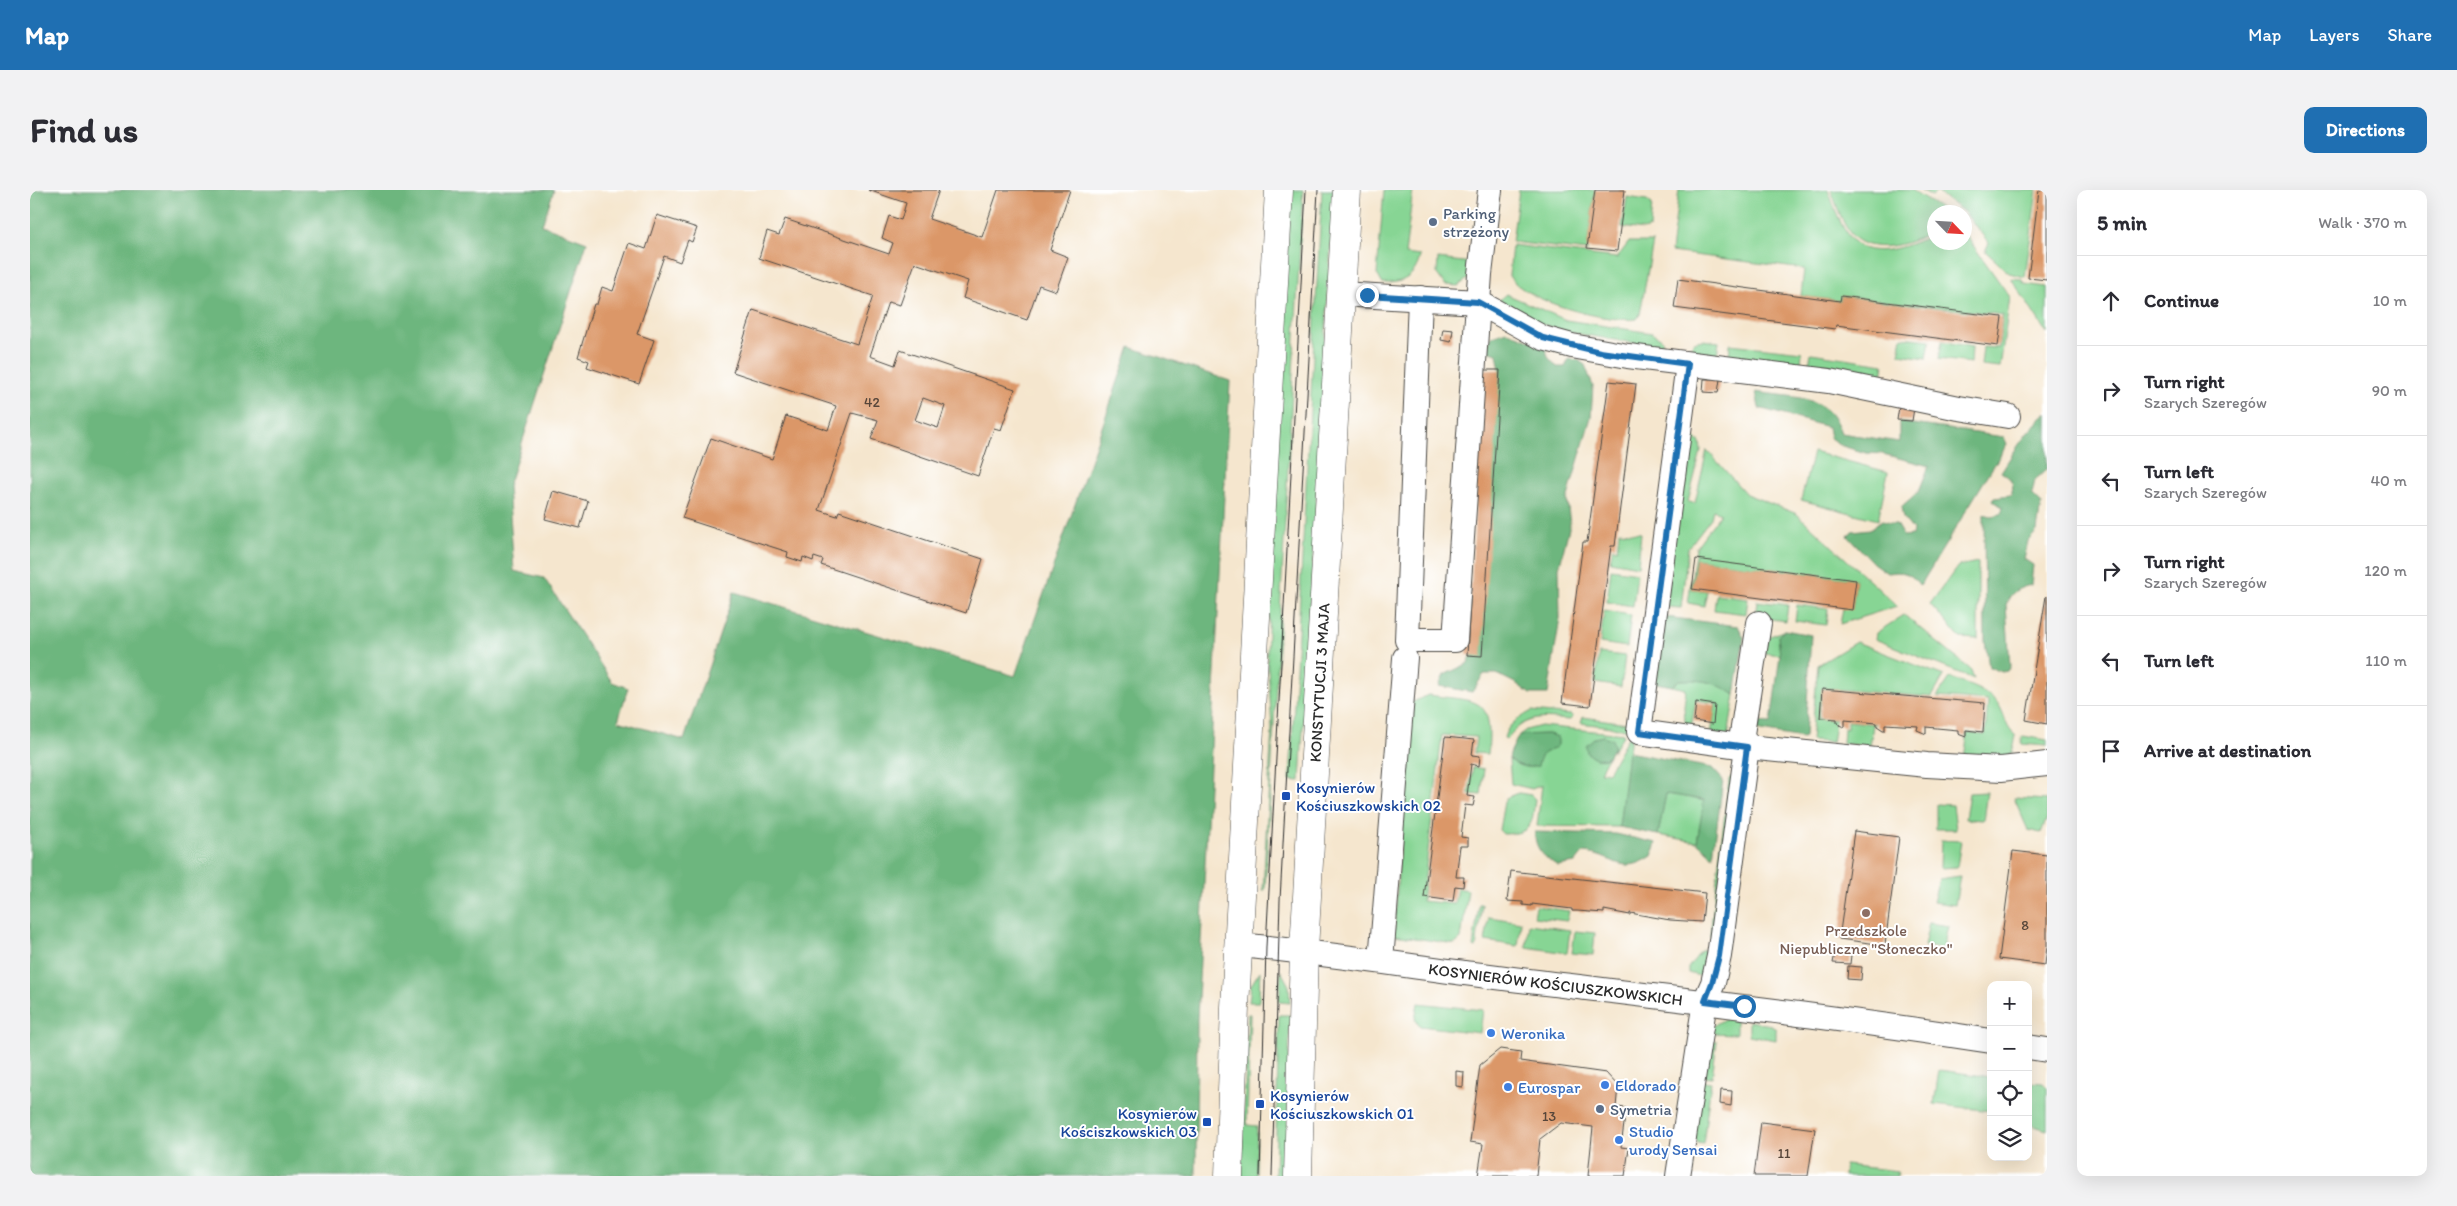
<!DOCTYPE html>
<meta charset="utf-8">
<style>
:root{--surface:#fff;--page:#f2f2f3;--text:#2b2b33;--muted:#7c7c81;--line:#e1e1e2;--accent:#1f6fb2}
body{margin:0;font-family:Itim,sans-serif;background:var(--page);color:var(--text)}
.controls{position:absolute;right:15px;bottom:15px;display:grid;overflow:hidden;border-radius:10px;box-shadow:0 5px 20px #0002}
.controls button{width:45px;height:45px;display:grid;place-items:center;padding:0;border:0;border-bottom:1px solid var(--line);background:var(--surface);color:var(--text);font:25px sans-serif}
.compass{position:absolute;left:1897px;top:15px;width:45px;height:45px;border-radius:50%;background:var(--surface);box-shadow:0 5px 20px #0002;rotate:115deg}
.stop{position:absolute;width:15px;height:15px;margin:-11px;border:4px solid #1f6fb2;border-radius:50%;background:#fff}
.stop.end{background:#1f6fb2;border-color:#fff;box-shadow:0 1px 5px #0008}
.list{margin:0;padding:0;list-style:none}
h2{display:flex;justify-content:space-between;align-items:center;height:65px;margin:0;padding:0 20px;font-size:21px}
h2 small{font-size:16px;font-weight:400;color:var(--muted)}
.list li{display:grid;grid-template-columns:32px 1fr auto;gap:15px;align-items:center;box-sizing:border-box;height:90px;padding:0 20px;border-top:1px solid var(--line)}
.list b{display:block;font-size:19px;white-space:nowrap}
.list p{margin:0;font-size:16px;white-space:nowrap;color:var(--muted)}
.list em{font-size:16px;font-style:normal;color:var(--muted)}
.icon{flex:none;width:28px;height:28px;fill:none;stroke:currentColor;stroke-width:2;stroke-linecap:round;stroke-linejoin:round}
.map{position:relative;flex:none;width:2017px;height:986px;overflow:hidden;border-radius:10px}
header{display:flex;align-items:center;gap:30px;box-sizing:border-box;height:70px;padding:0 25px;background:var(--accent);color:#fff}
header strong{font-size:24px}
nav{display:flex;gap:28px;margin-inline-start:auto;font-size:18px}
.intro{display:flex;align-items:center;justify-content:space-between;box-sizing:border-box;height:120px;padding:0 30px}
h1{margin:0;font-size:35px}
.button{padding:12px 22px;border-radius:10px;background:var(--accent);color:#fff;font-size:18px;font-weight:700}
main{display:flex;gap:30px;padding:0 30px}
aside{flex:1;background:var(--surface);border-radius:10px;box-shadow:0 5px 20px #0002}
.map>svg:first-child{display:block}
.green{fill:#87d594;stroke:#598060}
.forest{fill:#6db67e;stroke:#4c7054}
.building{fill:#db9767;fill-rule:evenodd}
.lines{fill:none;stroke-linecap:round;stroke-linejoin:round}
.minor-casing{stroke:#494743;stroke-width:26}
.tertiary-casing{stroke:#494743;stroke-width:29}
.minor{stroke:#fff;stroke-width:24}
.tertiary{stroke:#fff;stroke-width:28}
.tram{stroke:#2b2b2b;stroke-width:1}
.route{stroke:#1f6fb2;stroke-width:6}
.service-dot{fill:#5c6f8a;stroke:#fff;stroke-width:2}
.transit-dot{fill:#1a4fb4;stroke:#fff;stroke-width:2}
.education-dot{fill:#8d6e63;stroke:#fff;stroke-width:2}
.shop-dot{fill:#3f7fe0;stroke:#fff;stroke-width:2}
.labels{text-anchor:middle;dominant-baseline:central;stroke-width:4;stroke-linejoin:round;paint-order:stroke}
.number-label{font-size:14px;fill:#57463a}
.service-label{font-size:16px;fill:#4e5e75;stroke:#fff;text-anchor:start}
.street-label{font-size:16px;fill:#2b2b2b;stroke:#fff}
.transit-label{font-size:16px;fill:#164399;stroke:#fff;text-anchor:start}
.education-label{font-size:16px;fill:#785e54;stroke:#fff}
.shop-label{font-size:16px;fill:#366cbe;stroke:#fff;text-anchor:start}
</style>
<header>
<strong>Map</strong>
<nav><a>Map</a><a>Layers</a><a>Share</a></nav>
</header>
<div class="intro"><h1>Find us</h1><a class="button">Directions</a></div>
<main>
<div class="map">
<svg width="2017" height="986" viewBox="0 0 2017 986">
<rect width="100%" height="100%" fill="#fff"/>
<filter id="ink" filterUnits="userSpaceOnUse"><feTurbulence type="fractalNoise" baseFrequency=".02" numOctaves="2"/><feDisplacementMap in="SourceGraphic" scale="10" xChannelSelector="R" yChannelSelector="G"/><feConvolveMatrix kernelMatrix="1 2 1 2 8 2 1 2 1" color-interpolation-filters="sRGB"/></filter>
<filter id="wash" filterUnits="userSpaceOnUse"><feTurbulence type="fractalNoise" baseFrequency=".0096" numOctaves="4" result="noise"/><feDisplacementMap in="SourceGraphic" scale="20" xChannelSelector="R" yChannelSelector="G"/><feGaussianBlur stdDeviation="1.12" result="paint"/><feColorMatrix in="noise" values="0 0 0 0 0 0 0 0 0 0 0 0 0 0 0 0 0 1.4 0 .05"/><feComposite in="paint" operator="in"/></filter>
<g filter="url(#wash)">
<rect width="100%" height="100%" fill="#f5e6ce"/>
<g class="green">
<polygon points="1260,0 1273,0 1235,700 1233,700 1242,538 1237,464"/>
<polygon points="1292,0 1304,0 1270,591 1260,590"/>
<path d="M 1354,0 L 1383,0 L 1375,64 L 1390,66 C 1386,87 1372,94 1352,93 L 1347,84 Z"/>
<polygon points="1489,0 1565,0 1557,61 1482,52"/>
<path d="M 1649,0 L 1798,0 C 1804,16 1810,36 1821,49 C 1841,73 1883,54 1904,44 L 1904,52 L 1934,52 L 1935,44 L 1980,107 L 1970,178 L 1951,176 L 1953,157 L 1969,158 L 1973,125 L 1811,106 L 1810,111 L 1771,106 L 1774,79 L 1641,62 Z"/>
<path d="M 1801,0 L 1882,0 L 1916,22 L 1904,22 L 1904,39 C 1885,54 1845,65 1825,48 C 1814,40 1806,13 1801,0 Z"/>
<polygon points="1891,0 2007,0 1995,87 1979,83 1955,61 1959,53 1934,22 1907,2 1902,6"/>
<polygon points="1597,7 1617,10 1622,14 1620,38 1613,40 1592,37"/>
<path d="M 1599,52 L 1623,52 L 1610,124 L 1607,129 C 1578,133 1495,112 1479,86 L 1482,55 L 1587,68 Z"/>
<polygon points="1408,69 1442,73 1439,88 1428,96 1415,95 1407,84"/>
<polygon points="1981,88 1991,89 1994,94 2017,97 2017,144"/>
<polygon points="1476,104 1536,130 1622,143 1632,149 1633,158 1532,141 1507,132 1469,110"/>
<polygon points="1872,147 1900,150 1897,168 1869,164"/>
<polygon points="1672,150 1689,152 1687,164 1658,160 1664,152"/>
<polygon points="1912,151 1942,157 1941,173 1909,169"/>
<polygon points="1700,154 1772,162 1771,174 1699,166"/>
<polygon points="1781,163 1854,174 1852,186 1779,175"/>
<polygon points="1655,242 1670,252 1671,261 1658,312 1665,313 1677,260 1716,304 1767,324 1867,416 1810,434 1813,418 1822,419 1826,390 1666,369 1662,399 1677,401 1674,416 1658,413 1666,357 1691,323 1683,320 1681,328 1658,358 1651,418 1636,417"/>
<polygon points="1783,262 1858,282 1848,330 1771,310"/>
<polygon points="1589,341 1611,343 1608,376 1580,371 1583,358 1587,359"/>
<polygon points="1948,372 1948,449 1930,448 1900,414 1928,376"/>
<polygon points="1581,379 1607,383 1603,416 1577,412"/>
<polygon points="1686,404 1718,408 1716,424 1684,420"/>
<polygon points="1727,411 1758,415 1756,431 1725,427"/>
<polygon points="1767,415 1798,419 1796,435 1765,431"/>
<polygon points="1574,421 1601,425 1597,457 1570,453"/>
<polygon points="1874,425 1941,480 1944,489 1845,449 1846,443"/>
<polygon points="1755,440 1748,446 1750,465 1734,463 1738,447"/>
<polygon points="1826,452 1914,486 1902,507 1792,498 1788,529 1806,530 1803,534 1805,535 1802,552 1781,551 1788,475"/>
<polygon points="1569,463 1595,466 1591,497 1565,493"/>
<path d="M 1920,488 C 1936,495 1963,501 1971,519 C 1977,531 1975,537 1986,546 L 1982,563 L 1975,568 L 1934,567 L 1938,543 L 1955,545 L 1958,511 L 1907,507 Z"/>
<polygon points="1668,489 1691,495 1705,505 1698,546 1681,544 1686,513 1666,510 1661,538 1655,532 1654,516 1656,499 1642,496 1649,490"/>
<path d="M 1398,505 C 1449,512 1463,505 1458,564 L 1444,563 L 1446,547 L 1412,545 L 1392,711 L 1424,714 L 1427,698 L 1438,700 L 1431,749 L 1425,754 L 1364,745 L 1379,514 Z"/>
<path d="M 1502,521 L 1541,525 L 1543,527 L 1540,530 C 1511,528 1496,524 1477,549 L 1474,548 C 1477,534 1491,527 1502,521 Z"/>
<polygon points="1553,527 1604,534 1603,540 1551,533"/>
<polygon points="1817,531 1845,534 1843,535 1840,555 1813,554 1814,538 1817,539"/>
<path d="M 1511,536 L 1594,544 L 1583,561 L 1584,556 L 1572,569 L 1578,567 L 1570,582 L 1578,582 L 1598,547 L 1601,546 L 1589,637 L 1507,636 L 1512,595 L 1502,599 L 1481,594 L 1479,569 C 1488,576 1497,579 1507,576 C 1509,566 1513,561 1523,559 L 1519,544 L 1489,545 L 1496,540 Z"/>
<polygon points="1993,546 2017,550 2017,556 1991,554"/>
<polygon points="1443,577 1454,579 1451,605 1439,604"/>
<polygon points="1703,586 1682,751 1680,745 1699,589"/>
<polygon points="1957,602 1953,630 1935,629 1939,603"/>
<path d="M 1489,603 L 1501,605 L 1505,609 C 1502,634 1503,644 1473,644 L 1469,640 L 1474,612 L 1476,608 Z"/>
<polygon points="1636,603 1675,611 1667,652 1628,645"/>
<polygon points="1984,608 2017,610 2017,628 2011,643 1998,640"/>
<polygon points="1906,614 1923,615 1926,639 1906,639"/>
<polygon points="1911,650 1931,651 1927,677 1910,678"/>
<polygon points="1930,686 1925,715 1903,712 1909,689"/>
<polygon points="1449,714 1452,714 1446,758 1443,757"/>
<polygon points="1506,716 1539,721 1537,731 1504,727"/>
<polygon points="1459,727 1491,732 1488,756 1455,751"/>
<polygon points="1899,733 1918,736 1913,759 1894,756"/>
<polygon points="1499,734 1540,740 1537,763 1496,757"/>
<polygon points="1545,741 1565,743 1563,765 1542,763"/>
<polygon points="1672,760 1676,761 1680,767 1678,788 1658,783 1658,778"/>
<polygon points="1230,781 1229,812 1219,812 1221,795"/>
<polygon points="1251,781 1259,796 1260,813 1249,812"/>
<polygon points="1388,813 1453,820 1450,843 1390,836 1385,829"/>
<polygon points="1218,824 1220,824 1217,935 1227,936 1226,986 1211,986"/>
<polygon points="1249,825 1260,825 1257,986 1245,986"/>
<polygon points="1694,829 1706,830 1706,844 1680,843 1683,836"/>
<polygon points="1719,831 1741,835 1746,839 1746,850 1719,845"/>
<polygon points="1678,850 1687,851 1682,887 1673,886"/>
<polygon points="1909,880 1961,887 1961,921 1904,914"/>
<polygon points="1671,891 1681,892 1673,954 1668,953 1664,947"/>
<polygon points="1998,892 2013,893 2017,898 2017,940 1998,934"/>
<polygon points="1815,975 1868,981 1867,986 1814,986"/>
</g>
<g class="forest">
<polygon points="0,0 524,0 512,35 557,52 478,296 484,381 514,388 582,492 598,498 588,531 654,550 704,402 985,486 1100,157 1200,191 1167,829 1166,986 0,986"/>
<polygon points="1476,141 1515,156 1518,167 1527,177 1535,177 1539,169 1548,170 1555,175 1563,196 1561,227 1537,310 1540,334 1529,378 1530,428 1518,504 1500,504 1487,494 1467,484 1454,484 1442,502 1409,496 1414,485 1437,474 1442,465 1470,180 1467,164 1454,160 1462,146"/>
<path d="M 1726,202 C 1762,208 1798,203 1811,243 L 1869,252 L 1869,232 L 1974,247 L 1977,254 L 1890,396 C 1880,382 1874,381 1857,383 L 1843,373 L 1818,346 L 1822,341 L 1840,339 L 1852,331 L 1866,334 L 1873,346 L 1882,345 L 1883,340 L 1873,328 L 1871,317 L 1889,301 L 1899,276 L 1853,264 L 1836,263 L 1812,256 L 1800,248 L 1798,237 L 1729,218 Z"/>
<path d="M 2017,223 L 2017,279 L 2005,290 L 2002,304 L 2011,313 L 2007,341 L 1998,351 L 1994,369 L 2003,375 L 2001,395 C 1988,398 1980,402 1976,415 L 1980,477 L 1977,481 L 1972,482 L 1959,477 L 1955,451 L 1954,324 L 1961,326 L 1971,324 L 1973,317 L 1962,311 L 1964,307 L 1981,305 C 1985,293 1982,289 1971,282 C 1985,260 1997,240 2017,223 Z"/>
<path d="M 1635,427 L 1708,436 L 1714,447 L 1705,505 C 1687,492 1671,489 1649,490 L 1642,496 L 1621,492 Z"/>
<polygon points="1755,440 1781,445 1775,547 1772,548 1719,539 1725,532 1741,533 1750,465 1748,446"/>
<path d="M 1519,544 L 1528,547 L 1528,555 C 1519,564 1511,559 1508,576 C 1497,579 1488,576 1479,569 L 1481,561 L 1489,545 Z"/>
<polygon points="1573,546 1582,549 1584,556 1578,567 1567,569 1557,563 1556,555 1564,548"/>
<polygon points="1598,562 1682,578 1693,590 1683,666 1667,652 1674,610 1636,604 1628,645 1589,637"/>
<path d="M 1505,642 L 1586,644 L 1626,653 L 1622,666 C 1590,687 1585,665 1553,663 L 1545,673 L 1528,676 C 1515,668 1504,659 1505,642 Z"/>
</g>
<g id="blocks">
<g class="building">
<path d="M 838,0 L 909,0 L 899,29 L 952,47 L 968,0 L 1040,0 L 1020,60 L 1038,67 L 1026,101 L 1009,95 L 997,130 L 933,108 L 938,91 L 885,73 L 870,115 L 858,112 L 840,166 L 865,175 L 870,160 L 985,199 L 971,240 L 964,238 L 948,286 L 841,249 L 848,230 L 822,223 L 789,320 L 807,326 L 809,321 L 953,369 L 936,423 L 791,375 L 793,370 L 784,367 L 783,371 L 773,367 L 772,372 L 757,367 L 758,362 L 652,328 L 681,248 L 742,269 L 756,226 L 798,240 L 806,216 L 703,182 L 723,120 L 827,154 L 843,106 L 729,68 L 737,41 L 749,45 L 755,29 L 859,64 L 863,53 L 852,48 L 859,26 L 871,30 L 876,13 ZM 893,208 L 915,216 L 908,238 L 885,230 Z"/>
<polygon points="1565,0 1595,0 1587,61 1557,58"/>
<polygon points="2009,0 2017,0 2017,90 1998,88"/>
<polygon points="627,25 667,38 662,52 658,50 650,72 634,66 607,144 624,150 609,194 557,177 559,171 548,167 564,114 567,114 572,97 583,101 599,53 616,59"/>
<polygon points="1648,89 1810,111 1811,106 1972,127 1968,156 1806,135 1805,139 1644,118"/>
<polygon points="1413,139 1423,140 1421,152 1411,150"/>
<polygon points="1453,180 1470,180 1452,466 1437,465"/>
<polygon points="1674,189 1690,189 1688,203 1673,202"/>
<polygon points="1579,191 1606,194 1585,356 1581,356 1560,516 1532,513 1553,352 1557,352"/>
<polygon points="1869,217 1884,218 1882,231 1867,230"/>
<polygon points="523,301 558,311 550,338 515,329"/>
<polygon points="1666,369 1826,390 1822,420 1662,399"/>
<polygon points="2016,406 2017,406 2017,534 1996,530"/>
<polygon points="1792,499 1955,513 1953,542 1936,540 1936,547 1928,544 1928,540 1896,537 1896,544 1894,543 1887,540 1888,536 1855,534 1855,540 1853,540 1847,536 1847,533 1815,530 1815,537 1813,537 1807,533 1807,529 1790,528"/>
<polygon points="1666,512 1685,515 1683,534 1664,531"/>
<polygon points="1415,547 1444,550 1442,565 1450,566 1449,576 1441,574 1437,606 1445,607 1443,616 1435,615 1431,647 1438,648 1438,656 1430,656 1426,687 1434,687 1433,697 1425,696 1423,711 1394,707"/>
<polygon points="1824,641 1869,647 1855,755 1809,749"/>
<polygon points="1983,661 2017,665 2017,756 2015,775 1969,769"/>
<polygon points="1481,681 1675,703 1672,732 1640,730 1600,723 1600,725 1574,720 1574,723 1547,721 1542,721 1542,719 1502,714 1502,716 1493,715 1493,712 1477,711"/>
<polygon points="1805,763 1821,765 1820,774 1803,773"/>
<polygon points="1818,776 1832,777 1831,790 1817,789"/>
<polygon points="1470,859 1491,862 1490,871 1576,883 1588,896 1586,917 1596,918 1591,957 1599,958 1595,986 1558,986 1563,937 1531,933 1510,949 1506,986 1448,986 1453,954 1440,952 1450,875"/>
<polygon points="1426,881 1434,882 1433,897 1426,896"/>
<polygon points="1691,900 1702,901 1701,916 1690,914"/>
<polygon points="1731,932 1785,939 1778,986 1724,986"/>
</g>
</g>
</g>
<g filter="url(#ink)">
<use href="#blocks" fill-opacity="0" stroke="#494743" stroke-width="1"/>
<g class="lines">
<g class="minor-casing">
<g id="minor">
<polyline points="1310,104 1448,112 1513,148 1542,156 1598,166 1799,191 1929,218 1978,226"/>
<polyline points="1390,108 1377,450 1425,450 1450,84 1460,0"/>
<polyline points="1658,174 1609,542 1717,557 1897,575 1971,579 2017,574"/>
<polyline points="1717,557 1712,544 1729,433"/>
<path id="s1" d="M 1208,755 C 1287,762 1365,774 1443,784 C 1616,806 1789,824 1961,851"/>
<polyline points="1351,771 1375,468"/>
<polyline points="1998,857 2017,860"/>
<polyline points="1648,986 1675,811 1683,793 1689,766 1717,557"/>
</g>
</g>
<g class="tertiary-casing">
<g id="tertiary">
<polyline points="1199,986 1205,817 1249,0"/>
<path id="s2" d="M 1268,986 L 1274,760 L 1317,0"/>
</g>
</g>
<use href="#minor" class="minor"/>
<use href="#tertiary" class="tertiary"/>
<g class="tram">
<polyline points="1230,986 1236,757 1276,0"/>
<polyline points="1242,986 1250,710 1288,0"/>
</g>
</g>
</g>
<g class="lines" filter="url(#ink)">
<polyline class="route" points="1337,105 1448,112 1513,148 1570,162 1658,174 1609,542 1717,557 1689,766 1682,793 1675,811 1714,816"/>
</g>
<g class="service-dot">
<circle cx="1403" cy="32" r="5"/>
<circle cx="1570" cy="919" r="5"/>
</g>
<g class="transit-dot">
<rect x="1251" y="601" width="10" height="10" rx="2.5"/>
<rect x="1225" y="909" width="10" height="10" rx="2.5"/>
<rect x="1172" y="927" width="10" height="10" rx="2.5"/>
</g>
<circle class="education-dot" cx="1836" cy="723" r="5"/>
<g class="shop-dot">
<circle cx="1461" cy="843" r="5"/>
<circle cx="1575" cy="895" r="5"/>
<circle cx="1478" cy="897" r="5"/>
<circle cx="1589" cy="950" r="5"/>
</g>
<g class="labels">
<g class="number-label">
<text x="842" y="212">42</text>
<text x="1995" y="735">8</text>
<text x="1519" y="926">13</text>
<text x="1754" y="963">11</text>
</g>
<g class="service-label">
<text x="1413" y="23">Parking<tspan x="1413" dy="18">strzeżony</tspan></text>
<text x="1580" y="919">Symetria</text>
</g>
<g class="street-label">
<text stroke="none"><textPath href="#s2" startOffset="494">KONSTYTUCJI 3 MAJA</textPath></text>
<text stroke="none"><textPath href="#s1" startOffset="320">KOSYNIERÓW KOŚCIUSZKOWSKICH</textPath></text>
</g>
<g class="transit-label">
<text x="1266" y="597">Kosynierów<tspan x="1266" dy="18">Kościuszkowskich 02</tspan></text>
<text x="1240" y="905">Kosynierów<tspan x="1240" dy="18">Kościuszkowskich 01</tspan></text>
<text x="1167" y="923" text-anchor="end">Kosynierów<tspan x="1167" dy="18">Kościszkowskich 03</tspan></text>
</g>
<g class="education-label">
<text x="1836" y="740">Przedszkole<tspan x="1836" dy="18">Niepubliczne "Słoneczko"</tspan></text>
</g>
<g class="shop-label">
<text x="1471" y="843">Weronika</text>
<text x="1585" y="895">Eldorado</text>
<text x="1488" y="897">Eurospar</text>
<text x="1599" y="941">Studio<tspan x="1599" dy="18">urody Sensai</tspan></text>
</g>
</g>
</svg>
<div class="controls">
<button>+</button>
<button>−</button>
<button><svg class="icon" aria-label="locate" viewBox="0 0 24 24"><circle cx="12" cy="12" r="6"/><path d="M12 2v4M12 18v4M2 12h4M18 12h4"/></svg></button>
<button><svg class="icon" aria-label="layers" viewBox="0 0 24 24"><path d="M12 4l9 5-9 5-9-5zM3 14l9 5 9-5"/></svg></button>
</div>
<svg class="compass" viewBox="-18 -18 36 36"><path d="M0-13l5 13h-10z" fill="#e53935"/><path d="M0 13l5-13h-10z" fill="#7c7c81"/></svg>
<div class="stop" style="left:1714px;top:816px"></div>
<div class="stop end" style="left:1337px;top:105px"></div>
</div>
<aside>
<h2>5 min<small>Walk · 370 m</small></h2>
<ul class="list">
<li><svg class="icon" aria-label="ahead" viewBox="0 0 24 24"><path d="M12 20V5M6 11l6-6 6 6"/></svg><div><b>Continue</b></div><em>10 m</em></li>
<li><svg class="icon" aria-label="right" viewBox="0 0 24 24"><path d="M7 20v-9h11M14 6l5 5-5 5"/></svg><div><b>Turn right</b><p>Szarych Szeregów</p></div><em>90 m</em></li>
<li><svg class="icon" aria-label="left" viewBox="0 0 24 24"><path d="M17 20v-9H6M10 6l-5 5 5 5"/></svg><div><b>Turn left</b><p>Szarych Szeregów</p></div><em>40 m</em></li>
<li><svg class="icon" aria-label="right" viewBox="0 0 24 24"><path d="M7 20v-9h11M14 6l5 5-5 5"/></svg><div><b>Turn right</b><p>Szarych Szeregów</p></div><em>120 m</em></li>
<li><svg class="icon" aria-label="left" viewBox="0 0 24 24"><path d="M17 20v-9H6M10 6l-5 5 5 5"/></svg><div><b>Turn left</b></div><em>110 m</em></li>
<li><svg class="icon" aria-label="arrive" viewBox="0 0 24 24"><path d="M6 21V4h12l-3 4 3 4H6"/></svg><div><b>Arrive at destination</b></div></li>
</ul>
</aside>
</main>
